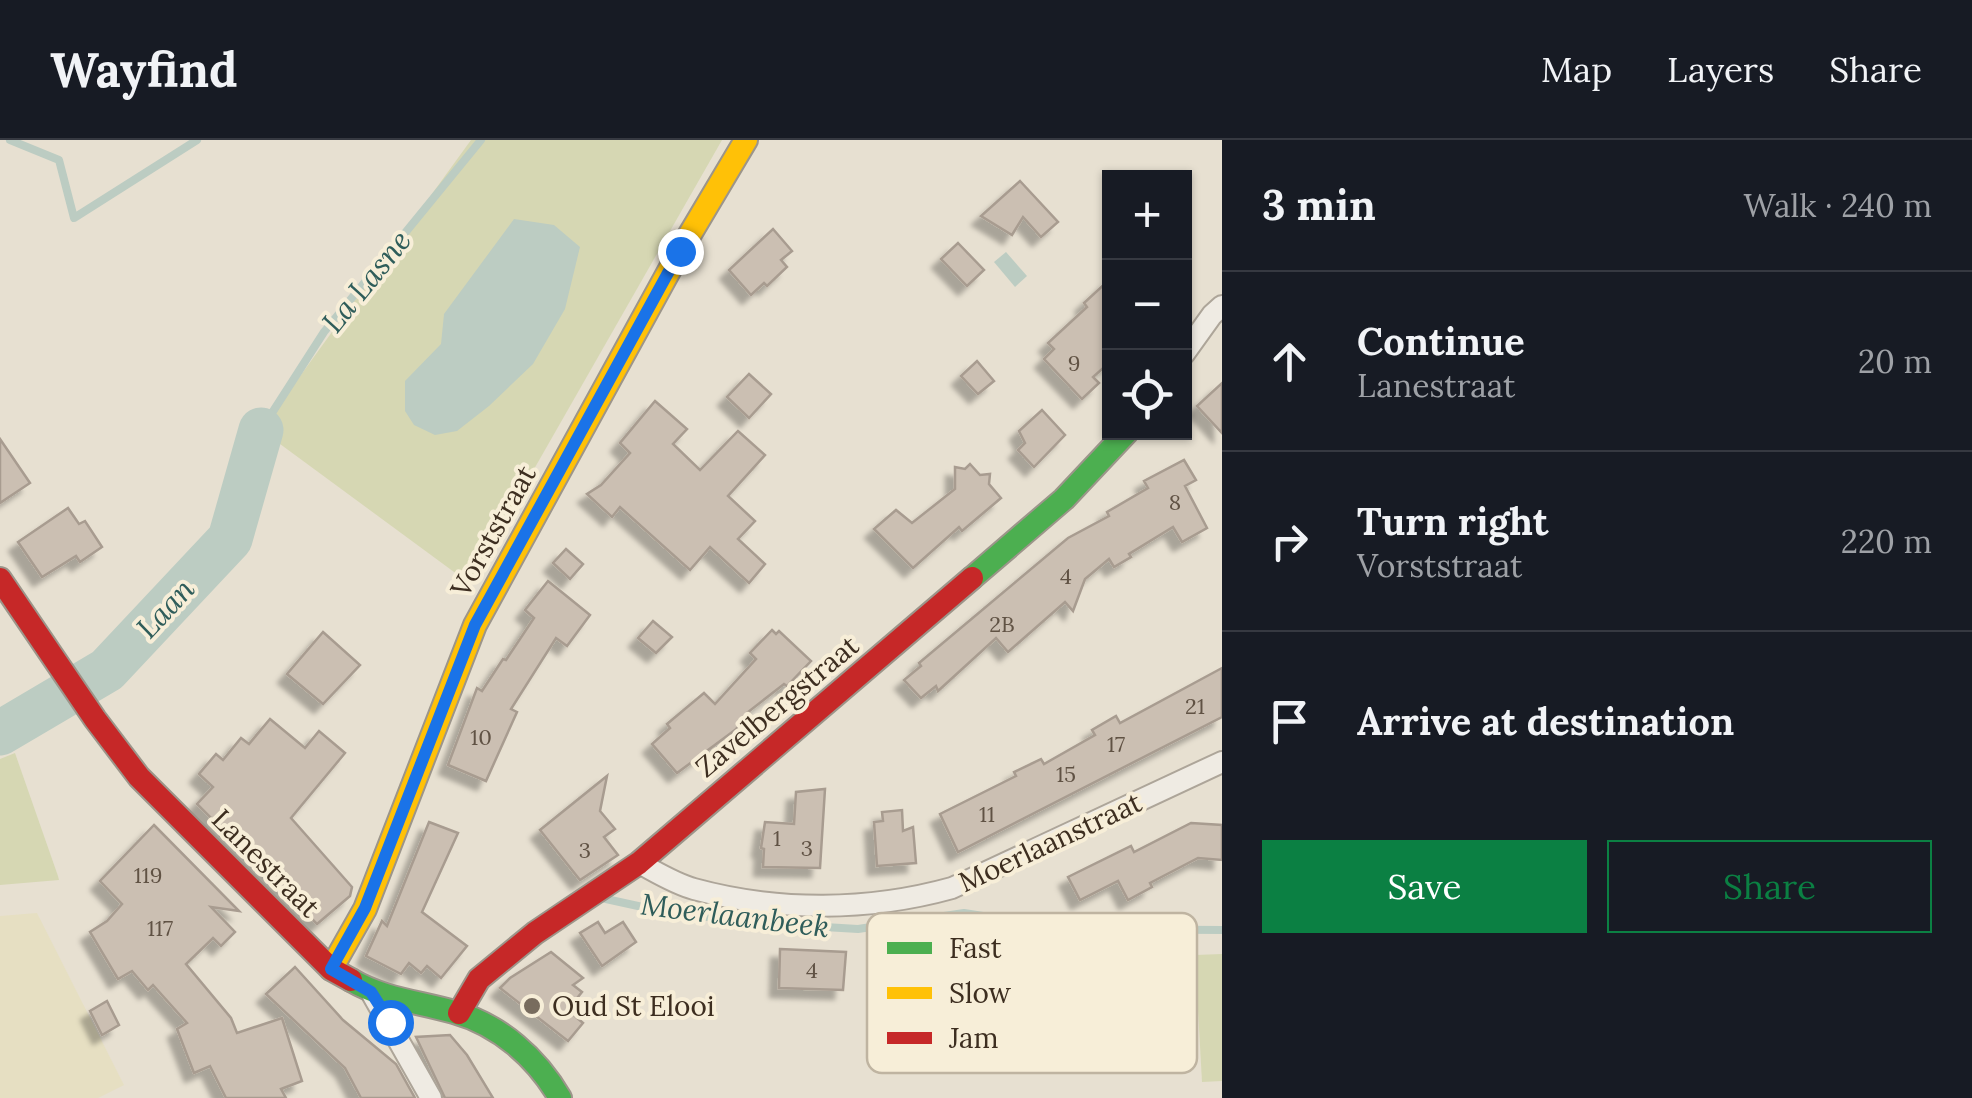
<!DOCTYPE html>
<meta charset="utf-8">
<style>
:root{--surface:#171b24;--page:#242831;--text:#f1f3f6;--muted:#9ea1a6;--line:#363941;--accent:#0b8043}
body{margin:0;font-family:Lora,serif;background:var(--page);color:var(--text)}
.controls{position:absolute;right:30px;top:30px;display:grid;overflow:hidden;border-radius:0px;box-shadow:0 2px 8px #0004}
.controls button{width:90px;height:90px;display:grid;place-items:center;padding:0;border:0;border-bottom:2px solid var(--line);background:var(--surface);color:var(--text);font:50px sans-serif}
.stop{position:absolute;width:30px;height:30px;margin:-22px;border:8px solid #1a73e8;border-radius:50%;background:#fff}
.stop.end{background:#1a73e8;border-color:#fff;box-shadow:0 2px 10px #0008}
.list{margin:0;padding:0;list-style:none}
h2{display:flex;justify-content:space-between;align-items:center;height:130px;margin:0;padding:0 40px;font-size:42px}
h2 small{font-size:32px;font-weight:400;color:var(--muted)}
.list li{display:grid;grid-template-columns:65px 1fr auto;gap:30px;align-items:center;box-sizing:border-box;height:180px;padding:0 40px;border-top:2px solid var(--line)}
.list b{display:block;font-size:38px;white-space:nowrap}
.list p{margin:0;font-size:32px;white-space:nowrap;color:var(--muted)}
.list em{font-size:32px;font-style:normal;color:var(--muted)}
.actions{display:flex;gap:20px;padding:30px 40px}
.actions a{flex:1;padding:22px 0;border:2px solid var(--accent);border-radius:0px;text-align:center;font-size:35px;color:var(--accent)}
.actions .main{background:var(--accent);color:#fff}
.icon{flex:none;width:55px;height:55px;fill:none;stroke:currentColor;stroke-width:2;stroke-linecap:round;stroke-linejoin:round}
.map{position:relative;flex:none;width:1222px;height:958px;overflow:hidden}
header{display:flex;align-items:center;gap:60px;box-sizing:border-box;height:140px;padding:0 50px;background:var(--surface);border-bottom:2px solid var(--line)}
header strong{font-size:48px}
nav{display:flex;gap:55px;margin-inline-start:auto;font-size:35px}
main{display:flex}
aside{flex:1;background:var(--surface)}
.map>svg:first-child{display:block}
.farmland{fill:#e6dfc2}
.green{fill:#d6d7b3}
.water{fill:#bcccc2}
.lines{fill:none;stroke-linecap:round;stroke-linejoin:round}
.stream{stroke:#bcccc2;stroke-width:8}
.river{stroke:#bcccc2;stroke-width:45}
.building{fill:#cbbfb2;stroke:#a89c90;stroke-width:2.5;filter:url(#shadow)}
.street-casing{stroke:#ada599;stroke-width:24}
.fast-casing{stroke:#9c958a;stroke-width:26}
.slow-casing{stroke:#9c958a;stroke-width:26}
.jam-casing{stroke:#9c958a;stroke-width:26}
.street{stroke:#efebe3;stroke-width:20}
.fast{stroke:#4caf50;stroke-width:22}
.slow{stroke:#ffc107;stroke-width:22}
.jam{stroke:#c62828;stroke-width:22}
.route{stroke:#1a73e8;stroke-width:12}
.poi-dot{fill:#786c5e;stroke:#f7eed8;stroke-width:4}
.labels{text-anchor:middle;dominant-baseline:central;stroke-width:8;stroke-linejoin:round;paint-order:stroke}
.number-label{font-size:22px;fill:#605244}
.street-label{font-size:28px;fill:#3d2e20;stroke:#f7eed8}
.poi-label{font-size:28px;fill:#3d2e20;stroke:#f7eed8;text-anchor:start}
.water-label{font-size:30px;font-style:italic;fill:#2f5d5a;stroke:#f7eed8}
.key{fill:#f7eed8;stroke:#bfb4a1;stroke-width:2.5}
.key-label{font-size:28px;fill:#3d2e20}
</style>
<header>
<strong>Wayfind</strong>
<nav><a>Map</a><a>Layers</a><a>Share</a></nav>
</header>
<main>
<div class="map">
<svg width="1222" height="958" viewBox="0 0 1222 958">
<defs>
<filter id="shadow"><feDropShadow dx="-9" dy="9" stdDeviation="2.5" flood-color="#0004"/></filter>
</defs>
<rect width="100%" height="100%" fill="#e7e0d1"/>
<polygon class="farmland" points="37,773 124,945 98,958 0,958 0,776"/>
<g class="green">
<polygon points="471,0 722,0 469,443 261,290"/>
<polygon points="15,613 58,736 59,740 0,745 0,619"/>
<polygon points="1222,814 1222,941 1202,942 1195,815"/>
</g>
<g class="water">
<polygon points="514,79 554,85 580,107 565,169 533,224 489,266 457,291 435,295 414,285 405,271 405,241 441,204 444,174"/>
<polygon points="1006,112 1027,136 1015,147 994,122"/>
</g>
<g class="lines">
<g class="stream">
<polyline points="10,0 59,20 74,78 197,0"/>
<polyline points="261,290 324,192 481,0"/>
<polyline points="606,759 670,773 774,784 858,789 964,773 1065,789 1222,790"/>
</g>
<polyline class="river" points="0,593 107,530 230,399 261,290"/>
</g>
<g class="building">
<polygon points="1020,41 1058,82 1041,97 1023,77 1012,95 981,76"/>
<polygon points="773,89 792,111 781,120 787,127 767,146 764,143 751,155 729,130"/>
<polygon points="958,103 984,130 967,146 941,119"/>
<polygon points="1110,139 1110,222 1093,237 1099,243 1082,259 1044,219 1054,209 1048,203 1087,167 1084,163"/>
<polygon points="977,221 994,241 978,254 961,236"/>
<polygon points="749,234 771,254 749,278 727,257"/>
<polygon points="1222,243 1222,293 1197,266"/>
<polygon points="655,261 687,289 673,304 700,330 738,291 765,315 728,356 755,381 738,399 765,424 749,443 710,407 690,430 620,367 612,377 587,354 601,345 630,313 620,303"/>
<polygon points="1042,270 1065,295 1034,327 1018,310 1025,303 1019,291"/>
<polygon points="0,299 30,343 0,363"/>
<polygon points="1184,320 1196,340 1185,346 1207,388 1182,402 1173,387 1129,414 1131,417 1114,427 1109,419 1085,439 1073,471 1065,462 1008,512 996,498 938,551 936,546 921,558 904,540 921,526 919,523 1068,398 1109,376 1107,372 1148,348 1144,341"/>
<polygon points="970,324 980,335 990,334 989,344 1001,358 962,391 959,387 913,428 874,389 896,370 912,383 955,349 955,327 965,329"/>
<polygon points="68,368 79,384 85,381 102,407 80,422 76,416 42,437 18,402"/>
<polygon points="566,409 583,424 570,439 553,423"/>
<polygon points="548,441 590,475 567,506 556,498 511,569 517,572 486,641 448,625 477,548 482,551 503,519 506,520 534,478 525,470"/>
<polygon points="653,481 672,497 656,513 638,498"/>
<polygon points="772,490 776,494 779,491 811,521 787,546 784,544 748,572 750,574 735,590 677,633 652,604 670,588 667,584 704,553 715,564 756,519 750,513"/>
<polygon points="323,492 360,525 323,564 287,534"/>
<polygon points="1222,528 1222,577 958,712 940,674 1016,636 1014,632 1041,619 1044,624 1095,595 1092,590 1116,576 1120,583"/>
<polygon points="270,579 305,608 319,591 345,613 291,678 352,747 350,756 317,784 197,664 213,647 199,634 216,614 223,620 241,598 249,604"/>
<polygon points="607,636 600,671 615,689 604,697 618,715 580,740 540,690"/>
<polygon points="825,649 820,728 763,727 764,709 761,708 765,682 794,684 796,652"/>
<polygon points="902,670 903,691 913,687 916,723 877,726 874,682 883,681 882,672"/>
<polygon points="429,682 458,693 422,772 467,806 441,838 427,826 421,833 409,823 401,834 366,816 382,781 387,786"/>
<polygon points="1191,683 1222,685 1222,720 1198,718 1150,743 1152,747 1128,760 1118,741 1080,760 1068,737 1131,706 1134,712"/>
<polygon points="154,685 239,771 211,767 235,792 221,806 213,798 186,824 231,878 237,893 282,878 302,941 281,949 286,958 226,958 210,926 194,933 177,889 187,883 153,845 148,850 132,831 118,839 90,792 107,781 122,764 100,741"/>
<polygon points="598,782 605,793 623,782 636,802 602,826 580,793"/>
<polygon points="780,809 846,812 843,850 779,848"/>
<polygon points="551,812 583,838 573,845 582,852 574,862 581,869 575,876 583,883 568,901 500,848 510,838"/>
<polygon points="295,827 343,880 396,924 415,958 361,958 345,928 266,854"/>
<polygon points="107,861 119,885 102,895 90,871"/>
<polygon points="450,895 467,915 493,958 445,958 416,897"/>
</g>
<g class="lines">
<g class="street-casing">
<g id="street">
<polyline points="1184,214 1212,175 1222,166"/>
<path d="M 639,723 C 656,732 675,744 694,749 C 778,772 869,771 952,748 L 1222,622"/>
<polyline points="371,852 431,958"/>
</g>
</g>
<g class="fast-casing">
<g id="fast">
<polyline points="972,438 1064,359 1127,292"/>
<path d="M 351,840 C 383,859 419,862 454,872 C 500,885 537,918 560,958"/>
</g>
</g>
<g class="slow-casing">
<polyline id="slow" points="331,829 365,769 475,485 680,111 746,0"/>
</g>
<g class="jam-casing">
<g id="jam">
<polyline points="0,439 95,579 139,637 331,829 351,840"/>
<polyline points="459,873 479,839 535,793 639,723 972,438"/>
</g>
</g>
<use href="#street" class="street"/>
<use href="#fast" class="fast"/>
<use href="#slow" class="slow"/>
<use href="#jam" class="jam"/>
</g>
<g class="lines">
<polyline class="route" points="390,882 371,852 331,829 365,768 475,485 680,111"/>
</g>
<circle class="poi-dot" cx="532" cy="866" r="10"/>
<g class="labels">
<g class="number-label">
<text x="1074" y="223">9</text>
<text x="1175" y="362">8</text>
<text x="1066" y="436">4</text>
<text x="1002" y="484">2B</text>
<text x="1195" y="566">21</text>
<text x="481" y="597">10</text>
<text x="1116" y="604">17</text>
<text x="1066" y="634">15</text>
<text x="987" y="674">11</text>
<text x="777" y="698">1</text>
<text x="807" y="708">3</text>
<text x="585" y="710">3</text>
<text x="148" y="735">119</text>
<text x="160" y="788">117</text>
<text x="812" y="830">4</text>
</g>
<g class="street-label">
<text transform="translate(493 391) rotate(-61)">Vorststraat</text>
<text transform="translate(777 566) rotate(-40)">Zavelbergstraat</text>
<text transform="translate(1050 702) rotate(-25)">Moerlaanstraat</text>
<text transform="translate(266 723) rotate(45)">Lanestraat</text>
</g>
<g class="poi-label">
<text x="552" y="866">Oud St Elooi</text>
</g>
<g class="water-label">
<text transform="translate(366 141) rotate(-51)">La Lasne</text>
<text transform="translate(165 468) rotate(-47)">Laan</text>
<text transform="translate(735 775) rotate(7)">Moerlaanbeek</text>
</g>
</g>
<rect x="867" y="773" width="330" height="160" rx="15" class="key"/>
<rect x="887" y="802" width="45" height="12" fill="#4caf50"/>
<rect x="887" y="847" width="45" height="12" fill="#ffc107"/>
<rect x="887" y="892" width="45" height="12" fill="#c62828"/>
<g class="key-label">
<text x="949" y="818">Fast</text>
<text x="949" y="863">Slow</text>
<text x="949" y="908">Jam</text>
</g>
</svg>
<div class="controls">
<button>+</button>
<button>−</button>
<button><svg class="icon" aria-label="locate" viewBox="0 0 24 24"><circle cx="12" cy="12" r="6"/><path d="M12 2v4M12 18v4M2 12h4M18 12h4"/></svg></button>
</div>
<div class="stop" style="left:390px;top:882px"></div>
<div class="stop end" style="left:680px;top:111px"></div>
</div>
<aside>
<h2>3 min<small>Walk · 240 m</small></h2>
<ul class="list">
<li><svg class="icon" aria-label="ahead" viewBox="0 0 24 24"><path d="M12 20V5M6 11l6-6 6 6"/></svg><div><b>Continue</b><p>Lanestraat</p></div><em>20 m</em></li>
<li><svg class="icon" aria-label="right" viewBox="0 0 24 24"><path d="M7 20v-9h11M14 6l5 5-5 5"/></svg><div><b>Turn right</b><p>Vorststraat</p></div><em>220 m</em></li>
<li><svg class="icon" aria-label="arrive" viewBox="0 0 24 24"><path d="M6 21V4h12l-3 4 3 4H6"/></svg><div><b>Arrive at destination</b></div></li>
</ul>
<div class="actions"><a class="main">Save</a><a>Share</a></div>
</aside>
</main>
